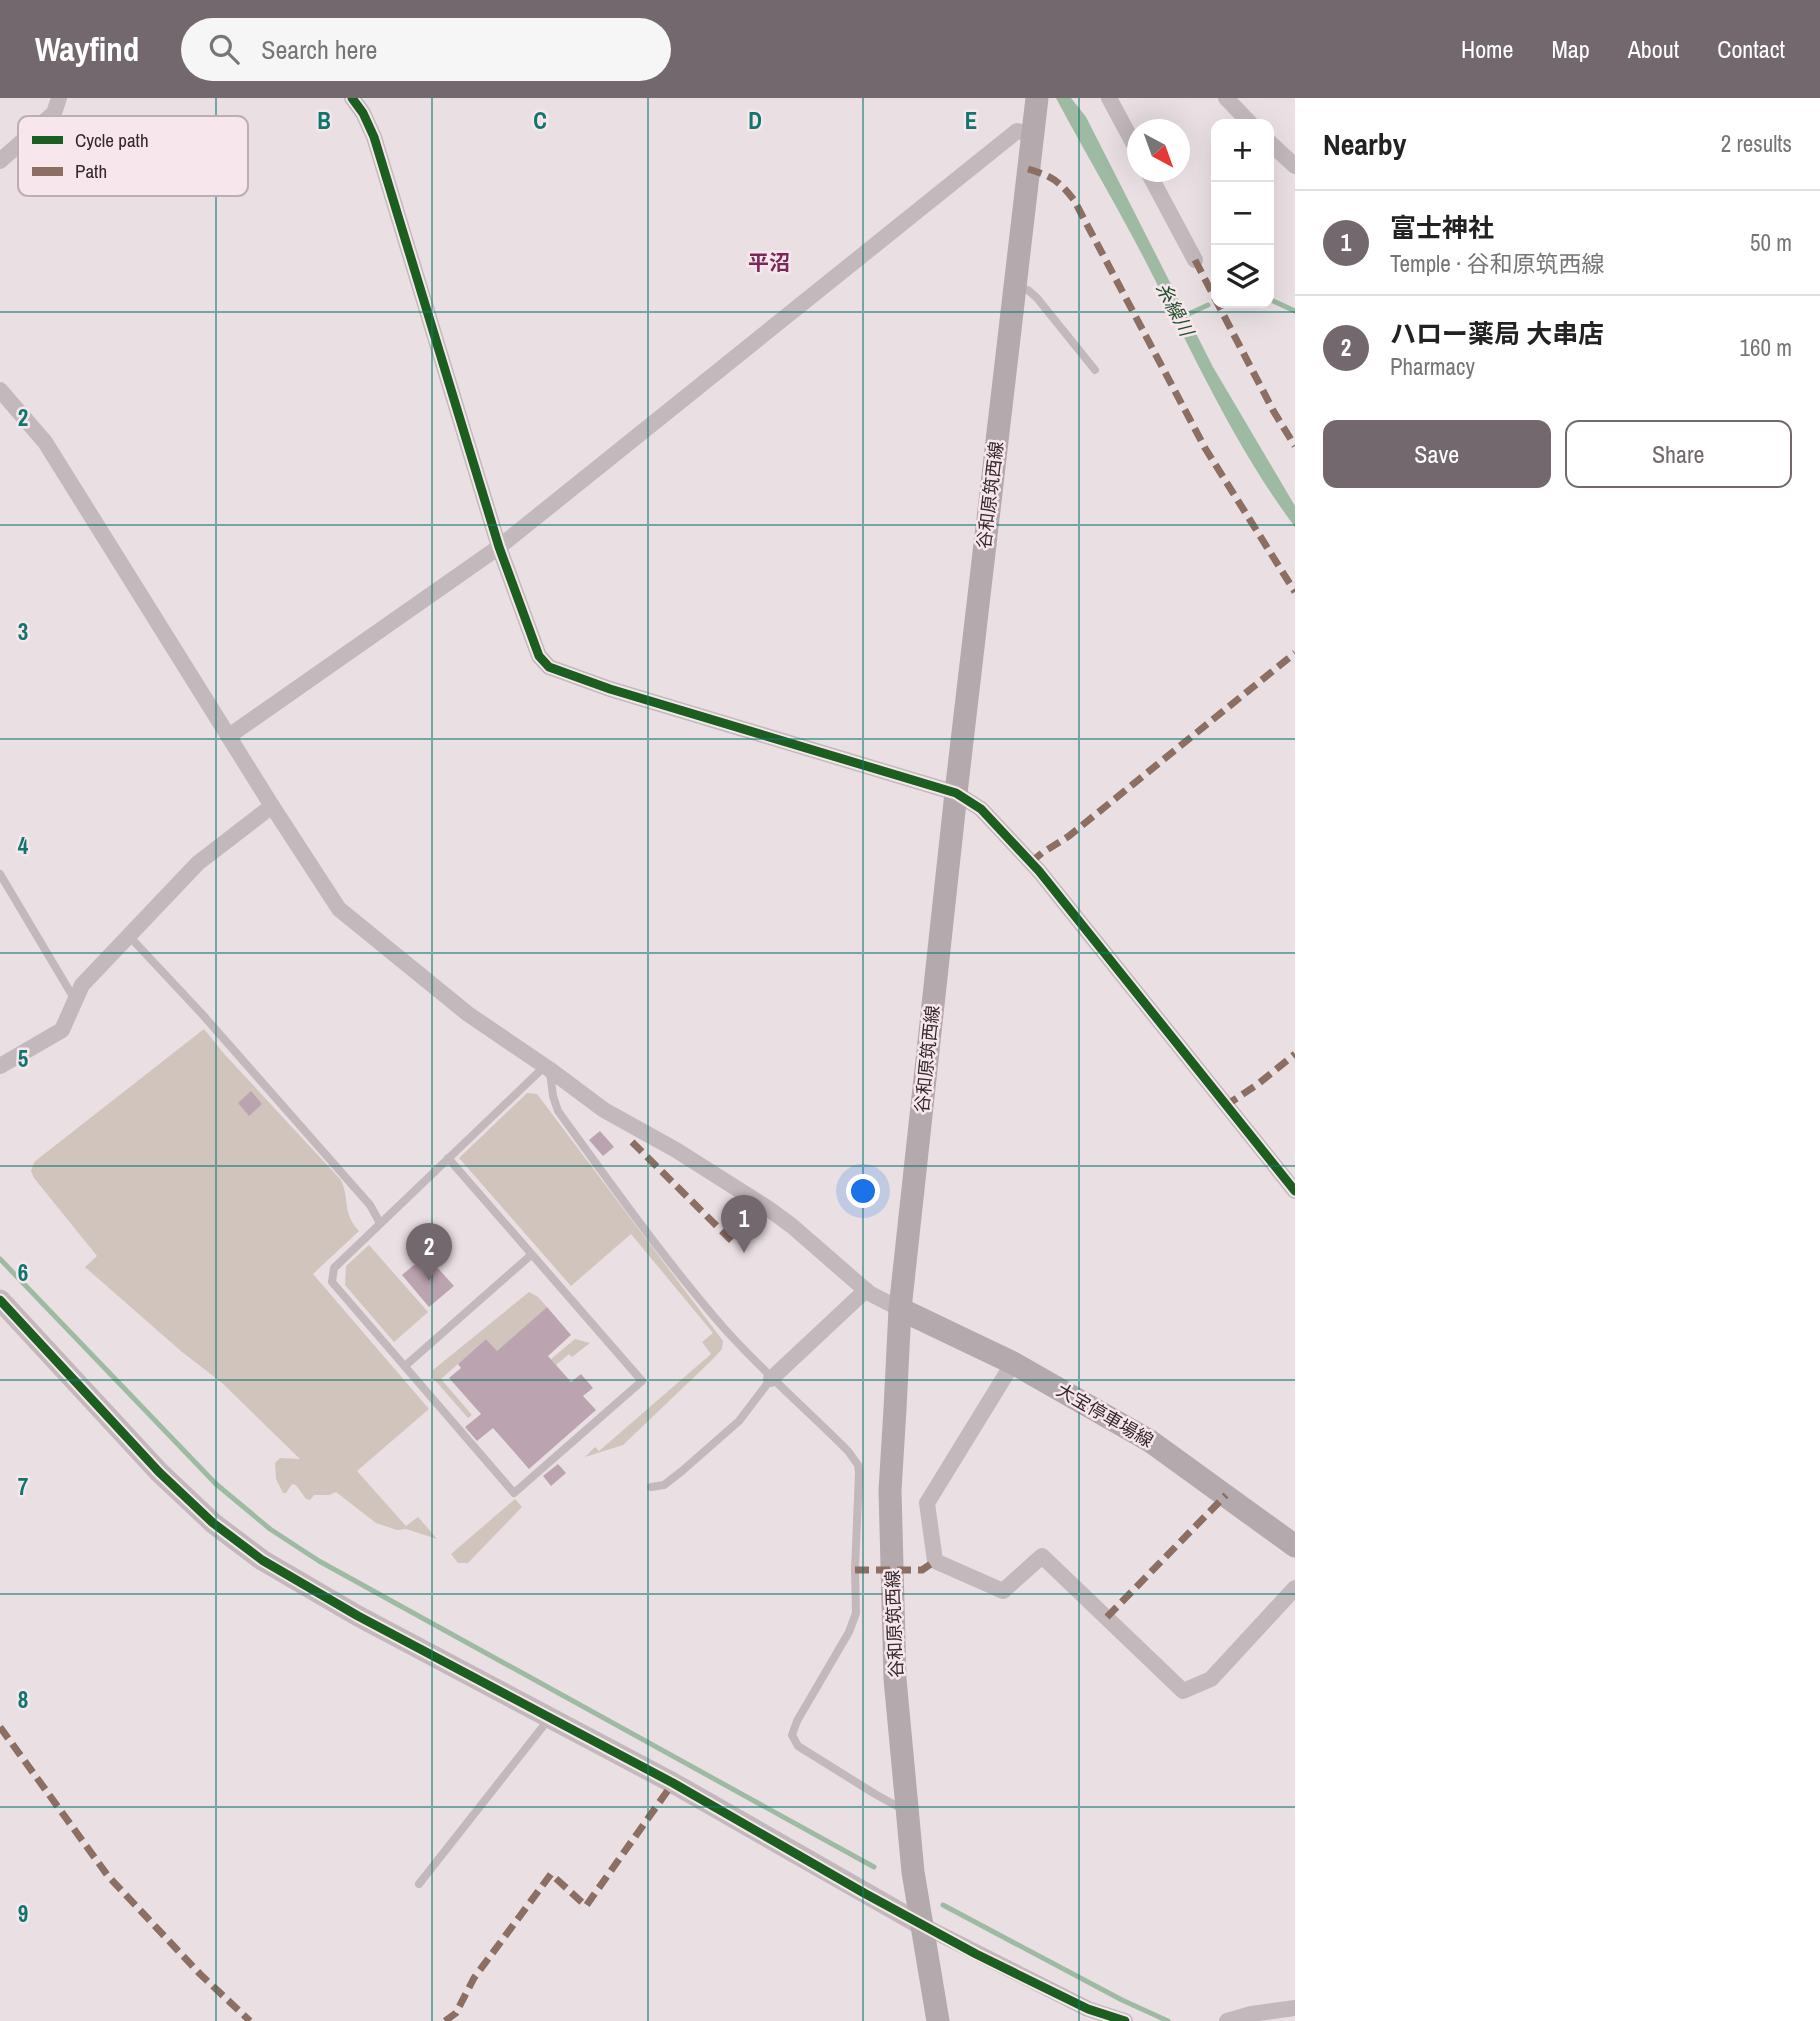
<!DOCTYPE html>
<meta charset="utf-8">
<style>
:root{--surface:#fff;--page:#f6f6f6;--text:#222;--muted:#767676;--line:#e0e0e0;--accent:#73686d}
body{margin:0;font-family:"Archivo Narrow","Noto Sans JP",sans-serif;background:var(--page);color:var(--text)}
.controls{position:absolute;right:21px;top:21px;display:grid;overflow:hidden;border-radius:14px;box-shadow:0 7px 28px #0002}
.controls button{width:63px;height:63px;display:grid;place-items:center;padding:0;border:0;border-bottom:2px solid var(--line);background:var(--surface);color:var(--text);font:35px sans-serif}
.compass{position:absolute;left:1127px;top:21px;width:63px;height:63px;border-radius:50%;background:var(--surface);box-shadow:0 7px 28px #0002;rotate:139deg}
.you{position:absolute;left:864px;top:1094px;width:24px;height:24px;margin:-18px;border:5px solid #fff;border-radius:50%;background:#1a73e8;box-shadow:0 0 0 10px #1a73e833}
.badge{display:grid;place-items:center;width:46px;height:46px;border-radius:50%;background:var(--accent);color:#fff;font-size:23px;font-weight:700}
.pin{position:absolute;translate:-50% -58px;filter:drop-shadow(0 2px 4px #0008)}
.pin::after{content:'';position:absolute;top:37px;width:24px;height:21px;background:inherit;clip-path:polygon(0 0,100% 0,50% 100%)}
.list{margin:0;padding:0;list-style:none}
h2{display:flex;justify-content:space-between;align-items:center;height:91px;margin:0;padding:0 28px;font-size:30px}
h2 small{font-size:23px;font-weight:400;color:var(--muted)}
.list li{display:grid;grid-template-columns:46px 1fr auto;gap:21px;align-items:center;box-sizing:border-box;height:105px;padding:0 28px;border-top:2px solid var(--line)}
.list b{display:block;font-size:26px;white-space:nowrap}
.list p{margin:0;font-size:23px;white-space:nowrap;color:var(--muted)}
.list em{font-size:23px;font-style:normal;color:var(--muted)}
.actions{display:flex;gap:14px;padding:21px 28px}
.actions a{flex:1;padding:16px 0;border:2px solid var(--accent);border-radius:14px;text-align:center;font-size:24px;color:var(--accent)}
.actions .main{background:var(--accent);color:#fff}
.icon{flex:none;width:38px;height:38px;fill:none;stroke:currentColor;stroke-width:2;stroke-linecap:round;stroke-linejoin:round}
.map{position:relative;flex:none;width:1295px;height:1923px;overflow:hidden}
header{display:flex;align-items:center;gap:42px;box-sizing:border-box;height:98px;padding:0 35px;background:var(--accent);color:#fff}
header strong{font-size:33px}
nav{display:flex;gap:38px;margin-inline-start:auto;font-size:24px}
.search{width:490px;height:63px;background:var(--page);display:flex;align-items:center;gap:18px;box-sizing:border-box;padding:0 24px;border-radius:38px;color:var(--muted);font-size:26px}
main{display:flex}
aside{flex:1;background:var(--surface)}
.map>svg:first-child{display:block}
.green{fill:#d1c4bc}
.water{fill:#9ebaa3}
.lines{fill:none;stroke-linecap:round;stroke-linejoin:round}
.stream{stroke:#9ebaa3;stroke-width:5}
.building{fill:#bca3b0}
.service{stroke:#c3b9bd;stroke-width:8}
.minor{stroke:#c3b9bd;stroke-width:16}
.tertiary{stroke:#c3b9bd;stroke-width:21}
.secondary{stroke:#b4aaad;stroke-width:23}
.quiet{stroke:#8d6e63;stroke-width:7;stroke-dasharray:14 7;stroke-linecap:butt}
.cycleway-casing{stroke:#f7e7ec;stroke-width:13}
.cycleway{stroke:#1b5e20;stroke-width:9}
.grid{fill:none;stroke:#0f766e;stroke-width:2;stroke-opacity:0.55}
.labels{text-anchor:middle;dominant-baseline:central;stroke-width:5;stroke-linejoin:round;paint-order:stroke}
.street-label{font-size:18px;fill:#33282e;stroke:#f7e7ec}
.water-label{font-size:19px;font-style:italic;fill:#21512d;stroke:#f7e7ec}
.quarter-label{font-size:21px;font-weight:bold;fill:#7b2858;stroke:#f7e7ec}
.key{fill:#f7e7ec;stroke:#bcaeb3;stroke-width:2}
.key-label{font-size:19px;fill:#33282e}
.grid-label{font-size:23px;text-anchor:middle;font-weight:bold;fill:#0f766e;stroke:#f7e7ec;stroke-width:5;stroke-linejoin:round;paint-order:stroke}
</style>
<header>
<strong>Wayfind</strong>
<div class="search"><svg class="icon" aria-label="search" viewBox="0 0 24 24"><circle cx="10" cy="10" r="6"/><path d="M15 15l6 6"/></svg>Search here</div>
<nav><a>Home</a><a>Map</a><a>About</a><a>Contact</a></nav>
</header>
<main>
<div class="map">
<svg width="1295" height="1923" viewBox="0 0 1295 1923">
<rect width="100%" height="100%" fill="#eae0e3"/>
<g class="green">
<path d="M 204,931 L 226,958 L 341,1082 C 350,1102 342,1115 359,1133 L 313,1176 L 429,1311 L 357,1373 L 406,1428 L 418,1419 L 437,1441 L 406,1431 L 397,1432 L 376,1425 L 336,1394 L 329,1397 L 314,1397 L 310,1402 L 306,1401 L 296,1387 L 292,1386 L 286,1395 L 283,1395 L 276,1381 L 275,1365 L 280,1360 L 300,1361 L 221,1284 L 182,1254 L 85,1169 L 97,1158 L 34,1080 L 31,1073 L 34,1064 Z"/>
<polygon points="527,995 537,996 723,1243 722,1251 711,1263 623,1347 585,1359 595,1349 599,1353 711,1256 702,1244 713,1235 631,1136 571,1188 459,1060"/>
<polygon points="369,1147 428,1214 394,1244 345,1187 346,1168"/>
<polygon points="529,1194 538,1199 547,1209 497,1253 486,1241 441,1281 472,1317 468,1320 433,1280 433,1272"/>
<polygon points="575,1241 590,1245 572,1259 569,1256 556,1267 551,1261"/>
<polygon points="515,1401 522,1409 468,1465 458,1465 451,1456"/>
</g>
<path class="water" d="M 1056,0 L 1071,0 L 1086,19 L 1213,269 L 1295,408 L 1295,429 C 1238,353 1196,262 1153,178 C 1123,118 1088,60 1056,0 Z"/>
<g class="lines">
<g class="stream">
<polyline points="1269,201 1295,213"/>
<polyline points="1182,219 1208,207"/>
<polyline points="0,1161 216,1386 270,1431 319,1463 874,1769"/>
<polyline points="943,1807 1122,1902 1168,1923"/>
</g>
</g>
<g class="building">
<polygon points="251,993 262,1006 249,1018 238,1005"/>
<polygon points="600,1033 614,1049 603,1058 589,1042"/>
<polygon points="426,1157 454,1188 429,1209 402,1177"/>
<polygon points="547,1209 571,1237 548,1258 571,1284 581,1276 593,1290 583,1298 596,1312 529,1371 493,1330 477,1343 465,1329 481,1316 449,1280 461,1270 458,1266 486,1241 497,1253"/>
<polygon points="558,1366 566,1375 551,1388 543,1378"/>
</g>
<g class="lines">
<g class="service">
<polyline points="1017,189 1028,192 1037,200 1095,272"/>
<polyline points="0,776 75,902"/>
<polyline points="129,838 202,916 370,1107 380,1125"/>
<path d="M 550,974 L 553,998 L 558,1013 C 611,1086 664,1161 723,1229 C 762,1273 806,1311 848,1353 L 858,1367 L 859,1375 L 855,1472 L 856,1515 L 849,1534 L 797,1623 L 792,1637 L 798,1648 L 875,1696 L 904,1712"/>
<polyline points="448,1060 642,1283 514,1395 332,1184 334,1170 545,968"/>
<polyline points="405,1268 531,1157"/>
<polyline points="651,1389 664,1387 682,1373 739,1323 771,1281"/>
<polyline points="419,1786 548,1622"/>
</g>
<g class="minor">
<polyline points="352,0 363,15 374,39 499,449 539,558 549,569 610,591 956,695 981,711 1039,773 1295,1093"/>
<polyline points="1109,0 1138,54"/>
<polyline points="1226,0 1251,26"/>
<polyline points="1269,44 1295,68"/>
<polyline points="0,63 54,15 59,0"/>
<polyline points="1148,74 1195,162"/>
<polyline points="0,292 45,344 272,708 339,811 468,916 549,971 604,1012 676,1052 769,1111 792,1128 869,1195 900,1211"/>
<polyline points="229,638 499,449 1017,33 1032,36"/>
<polyline points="0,968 62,932 82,887 198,765 272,708"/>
<polyline points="1013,1265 927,1405 935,1463 1003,1493 1042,1458 1183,1593 1211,1581 1295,1490"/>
<polyline points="771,1281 866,1192"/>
<polyline points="920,1826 1088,1911 1125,1923"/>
<polyline points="1227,1923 1251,1916 1295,1910"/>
</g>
<polyline class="tertiary" points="0,1202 159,1374 213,1425 262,1462 358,1518 673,1685 920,1826"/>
<g class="secondary">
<polyline points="900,1211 1013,1265 1150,1343 1295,1448"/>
<polyline points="938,1923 913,1774 895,1581 890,1392 895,1311 900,1211 956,695 1037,0"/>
</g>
<g class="quiet">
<path d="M 1028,71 C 1052,78 1059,83 1074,102 L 1205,350 L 1295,494"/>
<polyline points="1195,162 1274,314 1295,348"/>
<polyline points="1031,764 1042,755 1069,738 1295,555"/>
<polyline points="1225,1008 1258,986 1295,956"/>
<polyline points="632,1044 734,1145"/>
<polyline points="855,1472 922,1472 935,1463"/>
<polyline points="1107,1519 1226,1397"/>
<polyline points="0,1629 108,1778 200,1876 250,1923"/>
<polyline points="445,1923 456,1915 474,1880 551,1776 586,1808 673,1685"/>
</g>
<g class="cycleway-casing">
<g id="cycleway">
<polyline points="352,0 363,15 374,39 499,449 539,558 549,569 610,591 956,695 981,711 1039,773 1295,1093"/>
<polyline points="0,1202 159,1374 213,1425 262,1462 358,1518 673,1685 864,1795 976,1856 1088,1911 1125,1923"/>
</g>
</g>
<use href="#cycleway" class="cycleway"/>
</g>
<path class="grid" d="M 216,0 L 216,1923M 432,0 L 432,1923M 648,0 L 648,1923M 863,0 L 863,1923M 1079,0 L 1079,1923M 0,214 L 1295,214M 0,427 L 1295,427M 0,641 L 1295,641M 0,855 L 1295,855M 0,1068 L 1295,1068M 0,1282 L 1295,1282M 0,1496 L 1295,1496M 0,1709 L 1295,1709"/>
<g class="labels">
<g class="street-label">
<text transform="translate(990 397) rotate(-83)">谷和原筑西線</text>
<text transform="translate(927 961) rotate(-84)">谷和原筑西線</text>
<text transform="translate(1105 1317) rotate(30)">大宝停車場線</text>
<text transform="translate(894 1526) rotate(-92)">谷和原筑西線</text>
</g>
<g class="water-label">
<text transform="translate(1175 211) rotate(62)">糸繰川</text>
</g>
<g class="quarter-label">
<text x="769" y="164">平沼</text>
</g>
</g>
<rect x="18" y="18" width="230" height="80" rx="10" class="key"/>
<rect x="32" y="38" width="31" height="8" fill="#1b5e20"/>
<rect x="32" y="69" width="31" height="9" fill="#8d6e63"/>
<g class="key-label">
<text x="75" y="49">Cycle path</text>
<text x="75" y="80">Path</text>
</g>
<g class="grid-label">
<text x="324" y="31">B</text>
<text x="540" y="31">C</text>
<text x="755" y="31">D</text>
<text x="971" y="31">E</text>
<text x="23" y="328">2</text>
<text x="23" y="542">3</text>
<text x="23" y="756">4</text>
<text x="23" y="969">5</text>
<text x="23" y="1183">6</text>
<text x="23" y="1397">7</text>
<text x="23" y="1610">8</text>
<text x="23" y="1824">9</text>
</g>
</svg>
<div class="controls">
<button>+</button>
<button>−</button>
<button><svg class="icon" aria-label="layers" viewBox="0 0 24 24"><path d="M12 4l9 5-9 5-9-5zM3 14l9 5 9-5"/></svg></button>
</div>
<svg class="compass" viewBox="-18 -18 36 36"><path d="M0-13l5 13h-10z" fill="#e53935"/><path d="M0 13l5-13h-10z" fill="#767676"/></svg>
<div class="you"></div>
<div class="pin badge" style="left:744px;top:1155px">1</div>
<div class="pin badge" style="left:429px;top:1183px">2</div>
</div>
<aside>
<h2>Nearby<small>2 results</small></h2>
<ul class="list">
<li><span class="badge">1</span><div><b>富士神社</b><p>Temple · 谷和原筑西線</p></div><em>50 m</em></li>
<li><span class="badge">2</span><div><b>ハロー薬局 大串店</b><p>Pharmacy</p></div><em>160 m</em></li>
</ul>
<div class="actions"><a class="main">Save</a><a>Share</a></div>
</aside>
</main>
